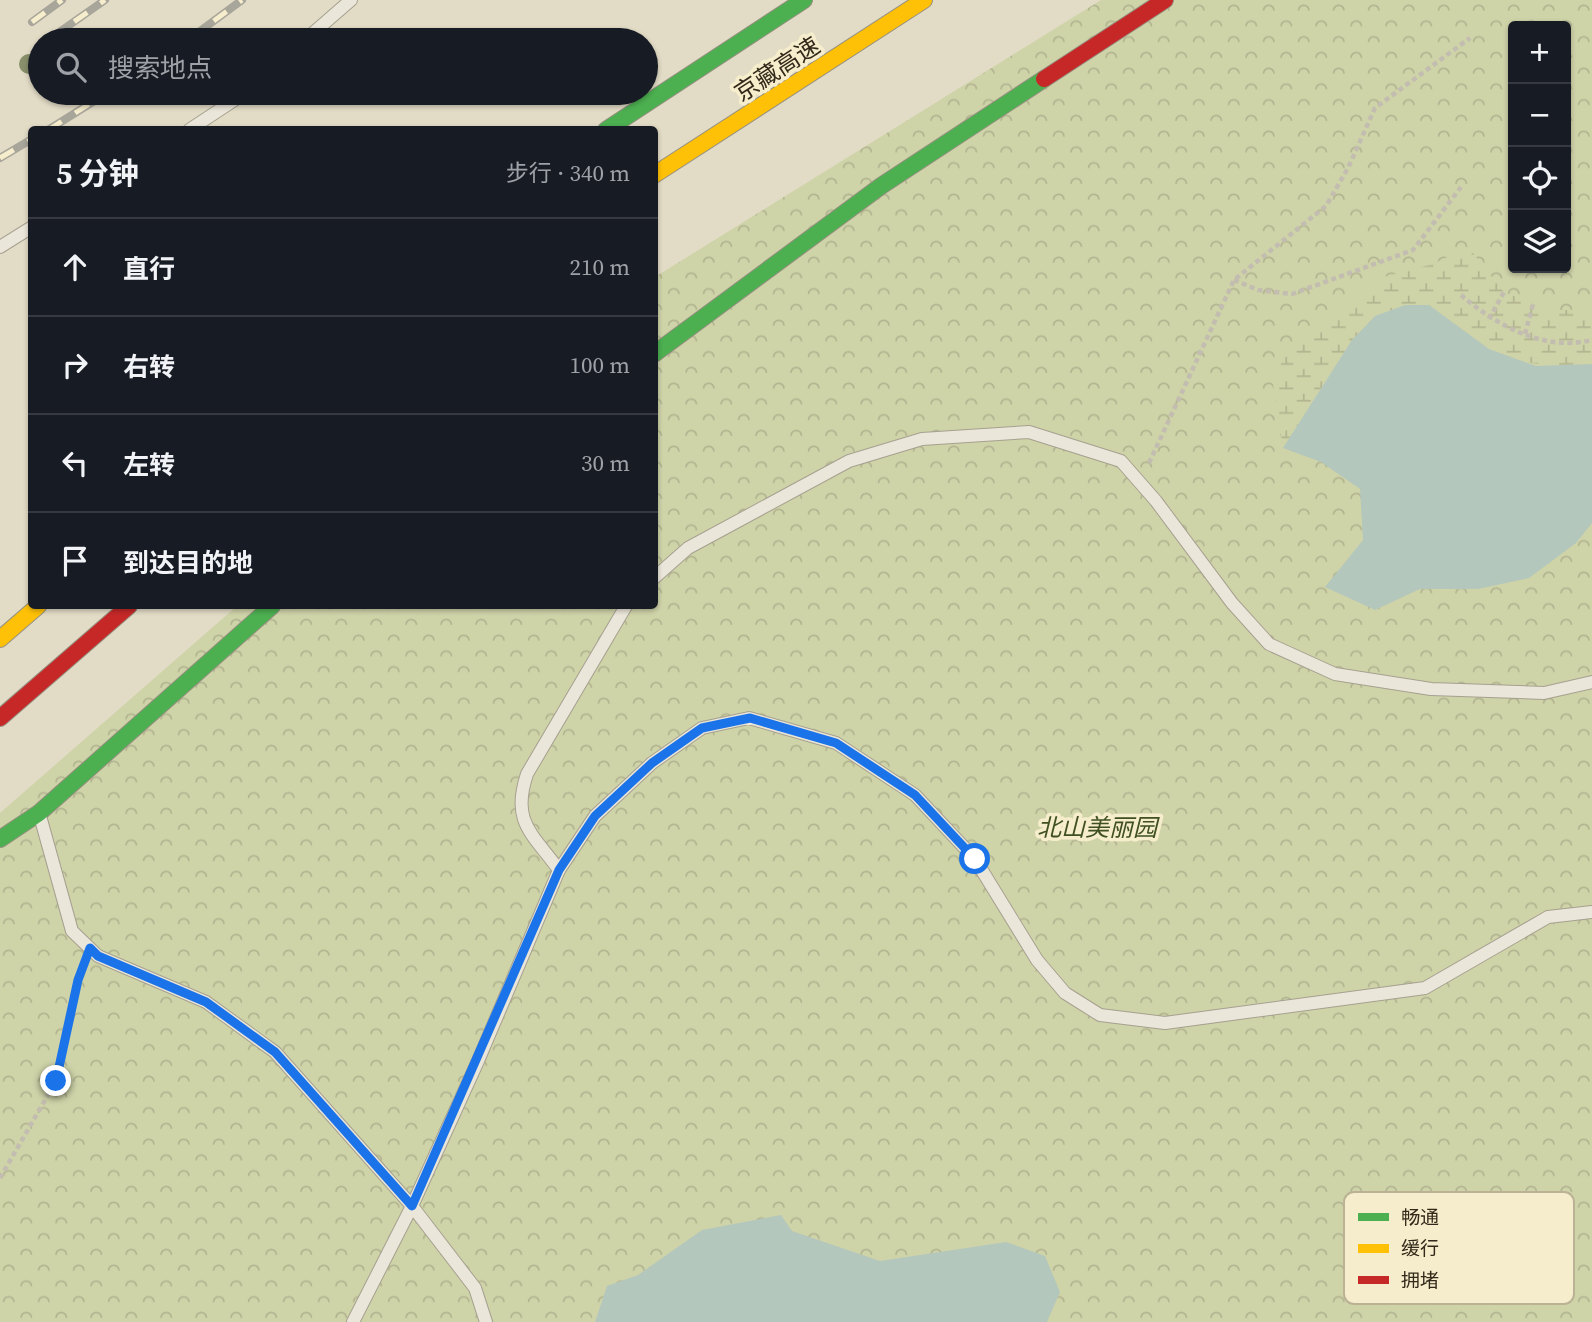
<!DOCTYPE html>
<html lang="zh">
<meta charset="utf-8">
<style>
:root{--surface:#171b24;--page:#20242c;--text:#f1f3f6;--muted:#9ea1a6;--line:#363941}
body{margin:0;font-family:"Source Serif 4","Noto Sans SC",serif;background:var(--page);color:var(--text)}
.controls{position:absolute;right:21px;top:21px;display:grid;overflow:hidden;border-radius:7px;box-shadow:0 2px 5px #0004}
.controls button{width:63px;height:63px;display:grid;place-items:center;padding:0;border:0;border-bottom:2px solid var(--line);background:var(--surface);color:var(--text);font:35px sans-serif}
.stop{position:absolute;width:21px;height:21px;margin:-16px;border:5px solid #1a73e8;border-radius:50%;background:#fff}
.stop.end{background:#1a73e8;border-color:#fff;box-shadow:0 2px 7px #0008}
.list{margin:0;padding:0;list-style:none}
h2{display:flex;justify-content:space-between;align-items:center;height:91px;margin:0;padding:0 28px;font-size:30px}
h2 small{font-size:23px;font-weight:400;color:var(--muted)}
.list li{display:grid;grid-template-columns:46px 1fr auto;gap:21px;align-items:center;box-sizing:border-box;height:98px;padding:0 28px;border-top:2px solid var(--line)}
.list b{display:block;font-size:26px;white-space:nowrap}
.list em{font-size:23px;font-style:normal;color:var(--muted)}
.icon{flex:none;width:38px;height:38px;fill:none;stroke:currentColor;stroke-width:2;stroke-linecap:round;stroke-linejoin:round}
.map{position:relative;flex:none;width:1592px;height:1322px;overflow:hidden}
.search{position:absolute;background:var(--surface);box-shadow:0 2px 5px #0004;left:28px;top:28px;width:630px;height:77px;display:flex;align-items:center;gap:18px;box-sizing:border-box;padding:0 24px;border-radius:38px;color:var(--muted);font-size:26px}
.panel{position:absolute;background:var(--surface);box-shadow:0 2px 5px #0004;left:28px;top:126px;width:630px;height:483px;border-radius:7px}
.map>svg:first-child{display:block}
.forest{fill:url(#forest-crowns);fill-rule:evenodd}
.wetland{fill:url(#wetland-marsh)}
.water{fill:#b4c7bc}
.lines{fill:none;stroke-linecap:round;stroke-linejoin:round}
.lane-casing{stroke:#a6a090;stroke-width:14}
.fast-casing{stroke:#969081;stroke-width:18}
.slow-casing{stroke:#969081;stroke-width:18}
.jam-casing{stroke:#969081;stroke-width:18}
.path{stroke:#c2bdb0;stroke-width:4.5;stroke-dasharray:5 3.5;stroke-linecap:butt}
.lane{stroke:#eae6d9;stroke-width:12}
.fast{stroke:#4caf50;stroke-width:16}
.slow{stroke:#ffc107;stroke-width:16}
.jam{stroke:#c62828;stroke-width:16}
.rail-casing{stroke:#a8a59a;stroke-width:8}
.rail{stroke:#f5edcb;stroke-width:5;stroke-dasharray:16;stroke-linecap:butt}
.tree{fill:#898f6b}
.route{stroke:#1a73e8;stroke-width:9}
.labels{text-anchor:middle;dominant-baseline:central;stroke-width:7;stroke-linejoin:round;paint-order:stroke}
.street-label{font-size:24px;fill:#33291a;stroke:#f5edcb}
.park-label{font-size:24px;font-style:italic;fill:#405021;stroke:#f5edcb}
.key{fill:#f5edcb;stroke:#bbb296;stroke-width:2}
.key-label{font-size:19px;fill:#33291a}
</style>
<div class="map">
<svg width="1592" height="1322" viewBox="0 0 1592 1322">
<defs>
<pattern id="forest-crowns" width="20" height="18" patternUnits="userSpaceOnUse" patternTransform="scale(1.75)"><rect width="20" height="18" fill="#cfd3a8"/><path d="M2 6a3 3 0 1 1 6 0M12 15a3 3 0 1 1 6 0" fill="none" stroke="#b2b590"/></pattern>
<pattern id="wetland-marsh" width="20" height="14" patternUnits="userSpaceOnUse" patternTransform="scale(1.75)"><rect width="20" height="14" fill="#cfd3a8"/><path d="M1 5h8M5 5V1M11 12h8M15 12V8" fill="none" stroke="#b2b590"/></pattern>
</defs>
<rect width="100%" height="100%" fill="#e2dcc6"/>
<path class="forest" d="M 1101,0 L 1592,0 L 1592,1322 L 0,1322 L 0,813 L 237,606 L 654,606 L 655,277 ZM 1513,26 L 1566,26 L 1566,268 L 1513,268 Z"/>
<path class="wetland" d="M 1468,247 L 1504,292 L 1547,310 L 1592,310 L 1592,364 C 1515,373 1489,349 1429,305 L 1352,340 L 1283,448 L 1273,384 L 1288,346 L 1384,277 L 1433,264 Z"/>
<g class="water">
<polygon points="1405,305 1429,305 1489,349 1536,366 1592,364 1592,523 1576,543 1529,578 1478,589 1420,589 1375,610 1325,587 1363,540 1360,489 1321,462 1283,448 1352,340 1375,316"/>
<polygon points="781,1215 792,1231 880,1261 1006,1242 1045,1256 1060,1292 1047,1322 595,1322 607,1286 638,1275 702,1230"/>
</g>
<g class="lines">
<g class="lane-casing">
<g id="lane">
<polyline points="305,40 351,0"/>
<polyline points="189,130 245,93"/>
<polyline points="0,247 32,227"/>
<polyline points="654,578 688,548 849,461 922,439 1029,432 1121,461 1156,501 1232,603 1269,644 1335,674 1431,689 1544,693 1592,682"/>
<polyline points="40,816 72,931 98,956 206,1002 275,1052 412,1206 475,1288 486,1322"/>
<path d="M 559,870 C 532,833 511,822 527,774 L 626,606"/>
<polyline points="353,1322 412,1206 478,1061 559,870 595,816 652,763 702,728 749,718 836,743 915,795 975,859 1037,960 1065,993 1100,1015 1165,1023 1425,988 1548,917 1592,912"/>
</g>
</g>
<g class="fast-casing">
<g id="fast">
<polyline points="606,130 804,0"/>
<polyline points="654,354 881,186 1044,79"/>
<polyline points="0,839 39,813 272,606"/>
</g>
</g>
<g class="slow-casing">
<g id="slow">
<polyline points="654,175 924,0"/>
<polyline points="0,639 38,606"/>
</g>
</g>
<g class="jam-casing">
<g id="jam">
<polyline points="1044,79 1165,0"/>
<polyline points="0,718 129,606"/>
</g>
</g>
<g class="path">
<polyline points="1234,280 1258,290 1292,294 1413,250 1461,187"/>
<path d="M 1461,295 C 1496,325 1544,352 1592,340"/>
<polyline points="1489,319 1504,292"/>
<polyline points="1525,334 1533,304"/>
<polyline points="1149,463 1234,280 1326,206 1348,168 1375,108 1470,38"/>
<polyline points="0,1178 56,1081 82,969"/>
</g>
<use href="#lane" class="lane"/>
<use href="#fast" class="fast"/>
<use href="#slow" class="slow"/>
<use href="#jam" class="jam"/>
<g class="rail-casing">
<g id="rail">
<polyline points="32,22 62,0"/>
<polyline points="48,40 105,0"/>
<polyline points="188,40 242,0"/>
<polyline points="48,130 107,93"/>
<polyline points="0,158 32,139"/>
</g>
</g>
<use href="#rail" class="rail"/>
</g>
<circle class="tree" cx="29" cy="64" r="10"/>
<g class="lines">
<polyline class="route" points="56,1081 78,980 90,948 98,956 206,1002 275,1052 412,1206 559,870 595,816 652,763 702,728 750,718 836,743 915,795 975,859"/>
</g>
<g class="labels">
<g class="street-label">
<text transform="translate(777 69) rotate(-33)">京藏高速</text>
</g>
<g class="park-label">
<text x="1097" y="827">北山美丽园</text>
</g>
</g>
<rect x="1344" y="1192" width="230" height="112" rx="10" class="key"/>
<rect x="1358" y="1213" width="31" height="8" fill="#4caf50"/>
<rect x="1358" y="1244" width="31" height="9" fill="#ffc107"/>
<rect x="1358" y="1276" width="31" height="8" fill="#c62828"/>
<g class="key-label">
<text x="1401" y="1224">畅通</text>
<text x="1401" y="1255">缓行</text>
<text x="1401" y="1287">拥堵</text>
</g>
</svg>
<div class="controls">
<button>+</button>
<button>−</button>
<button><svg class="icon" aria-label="locate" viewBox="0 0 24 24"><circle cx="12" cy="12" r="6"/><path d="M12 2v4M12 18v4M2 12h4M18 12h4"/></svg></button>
<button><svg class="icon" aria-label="layers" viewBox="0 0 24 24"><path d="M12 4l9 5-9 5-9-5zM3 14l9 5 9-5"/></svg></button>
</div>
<div class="stop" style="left:975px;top:859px"></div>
<div class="stop end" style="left:56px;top:1081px"></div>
<div class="search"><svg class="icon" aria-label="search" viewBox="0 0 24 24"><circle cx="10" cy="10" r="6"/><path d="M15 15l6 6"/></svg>搜索地点</div>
<section class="panel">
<h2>5 分钟<small>步行 · 340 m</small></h2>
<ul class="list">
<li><svg class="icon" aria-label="ahead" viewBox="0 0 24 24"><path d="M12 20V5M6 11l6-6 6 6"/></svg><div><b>直行</b></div><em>210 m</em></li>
<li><svg class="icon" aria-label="right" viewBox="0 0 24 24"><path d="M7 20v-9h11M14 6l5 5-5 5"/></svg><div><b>右转</b></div><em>100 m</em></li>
<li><svg class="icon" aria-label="left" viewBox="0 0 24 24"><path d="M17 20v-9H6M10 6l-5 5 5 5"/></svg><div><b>左转</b></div><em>30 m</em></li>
<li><svg class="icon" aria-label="arrive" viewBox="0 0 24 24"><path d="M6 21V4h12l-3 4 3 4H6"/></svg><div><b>到达目的地</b></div></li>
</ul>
</section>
</div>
